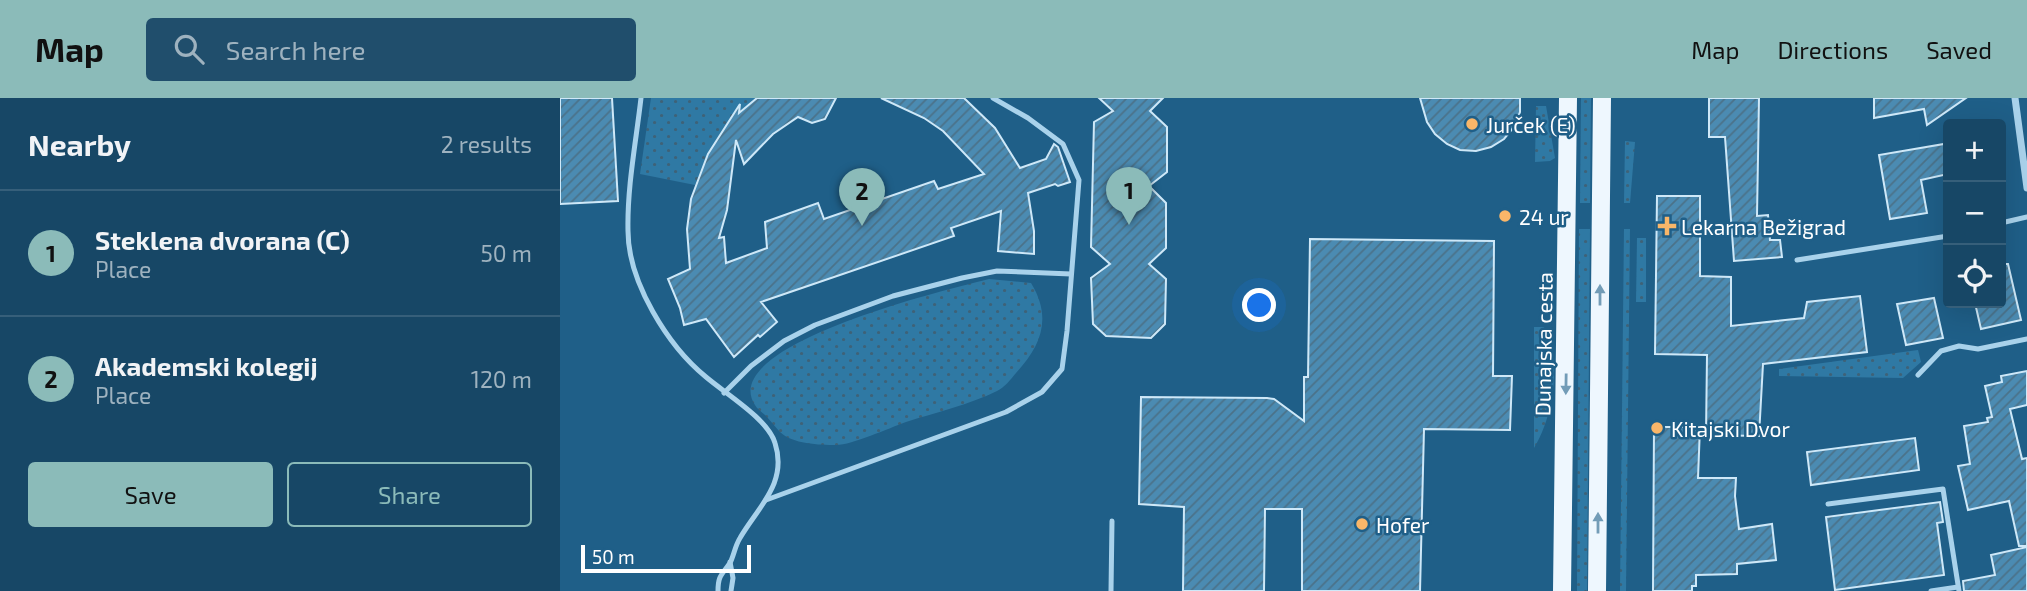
<!DOCTYPE html>
<meta charset="utf-8">
<style>
:root{--surface:#174766;--page:#204e6c;--text:#f1f3f6;--muted:#9eb2bf;--line:#365f7a;--accent:#8bbbb9}
body{margin:0;font-family:"Exo 2",sans-serif;background:var(--page);color:var(--text)}
.controls{position:absolute;right:21px;top:21px;display:grid;overflow:hidden;border-radius:7px;box-shadow:0 7px 28px #0002}
.controls button{width:63px;height:63px;display:grid;place-items:center;padding:0;border:0;border-bottom:2px solid var(--line);background:var(--surface);color:var(--text);font:35px sans-serif}
.scale{position:absolute;left:21px;bottom:18px;width:170px;box-sizing:border-box;padding-left:7px;border:4px solid #fff;border-top:0;font-size:19px;line-height:24px;white-space:nowrap;color:#fff;-webkit-text-stroke:5px #1f5f88;paint-order:stroke}
.you{position:absolute;left:700px;top:208px;width:24px;height:24px;margin:-18px;border:5px solid #fff;border-radius:50%;background:#1a73e8;box-shadow:0 0 0 10px #1a73e833}
.badge{display:grid;place-items:center;width:46px;height:46px;border-radius:50%;background:var(--accent);color:#111;font-size:23px;font-weight:700}
.pin{position:absolute;translate:-50% -58px;filter:drop-shadow(0 2px 4px #0008)}
.pin::after{content:'';position:absolute;top:37px;width:24px;height:21px;background:inherit;clip-path:polygon(0 0,100% 0,50% 100%)}
.list{margin:0;padding:0;list-style:none}
h2{display:flex;justify-content:space-between;align-items:center;height:91px;margin:0;padding:0 28px;font-size:30px}
h2 small{font-size:23px;font-weight:400;color:var(--muted)}
.list li{display:grid;grid-template-columns:46px 1fr auto;gap:21px;align-items:center;box-sizing:border-box;height:126px;padding:0 28px;border-top:2px solid var(--line)}
.list b{display:block;font-size:26px;white-space:nowrap}
.list p{margin:0;font-size:23px;white-space:nowrap;color:var(--muted)}
.list em{font-size:23px;font-style:normal;color:var(--muted)}
.actions{display:flex;gap:14px;padding:21px 28px}
.actions a{flex:1;padding:16px 0;border:2px solid var(--accent);border-radius:7px;text-align:center;font-size:24px;color:var(--accent)}
.actions .main{background:var(--accent);color:#111}
.icon{flex:none;width:38px;height:38px;fill:none;stroke:currentColor;stroke-width:2;stroke-linecap:round;stroke-linejoin:round}
.map{position:relative;flex:none;width:1467px;height:493px;overflow:hidden}
header{display:flex;align-items:center;gap:42px;box-sizing:border-box;height:98px;padding:0 35px;background:var(--accent);color:#111}
header strong{font-size:33px}
nav{display:flex;gap:38px;margin-inline-start:auto;font-size:24px}
.search{width:490px;height:63px;background:var(--page);display:flex;align-items:center;gap:18px;box-sizing:border-box;padding:0 24px;border-radius:7px;color:var(--muted);font-size:26px}
main{display:flex}
aside{flex:1;background:var(--surface)}
.map>svg:first-child{display:block}
.grass{fill:url(#grass-dots)}
.building{fill:url(#building-hatch);stroke:#cee8f8;stroke-width:2}
.lines{fill:none;stroke-linecap:round;stroke-linejoin:round}
.lane{stroke:#a9d2eb;stroke-width:5}
.street{stroke:#a9d2eb;stroke-width:7}
.primary{stroke:#eef7fe;stroke-width:18}
.oneway{fill:#729cb7}
.poi-dot{fill:#f9b669;stroke:#1f5f88;stroke-width:2.5}
.labels{text-anchor:middle;dominant-baseline:central;stroke-width:5;stroke-linejoin:round;paint-order:stroke}
.poi-label{font-size:21px;fill:#fff;stroke:#1f5f88;text-anchor:start}
.street-label{font-size:21px;fill:#fff;stroke:#1f5f88}
</style>
<header>
<strong>Map</strong>
<div class="search"><svg class="icon" aria-label="search" viewBox="0 0 24 24"><circle cx="10" cy="10" r="6"/><path d="M15 15l6 6"/></svg>Search here</div>
<nav><a>Map</a><a>Directions</a><a>Saved</a></nav>
</header>
<main>
<aside>
<h2>Nearby<small>2 results</small></h2>
<ul class="list">
<li><span class="badge">1</span><div><b>Steklena dvorana (C)</b><p>Place</p></div><em>50 m</em></li>
<li><span class="badge">2</span><div><b>Akademski kolegij</b><p>Place</p></div><em>120 m</em></li>
</ul>
<div class="actions"><a class="main">Save</a><a>Share</a></div>
</aside>
<div class="map">
<svg width="1467" height="493" viewBox="0 0 1467 493">
<defs>
<pattern id="grass-dots" width="8" height="8" patternUnits="userSpaceOnUse" patternTransform="scale(1.75)"><rect width="8" height="8" fill="#2f79a4"/><path d="M2 2h.1M6 6h.1" fill="none" stroke="#3e6278" stroke-width="1.8" stroke-linecap="round"/></pattern>
<pattern id="building-hatch" width="6" height="6" patternUnits="userSpaceOnUse" patternTransform="scale(1.75)"><rect width="6" height="6" fill="#4b8bb2"/><path d="M-1 1l2-2M0 6l6-6M5 7l2-2" fill="none" stroke="#4b7289"/></pattern>
</defs>
<rect width="100%" height="100%" fill="#1f5f88"/>
<g class="grass">
<path d="M 91,0 L 197,0 C 168,22 148,54 135,87 L 80,76 Z"/>
<polygon points="1021,0 1031,0 1030,105 1020,105"/>
<polygon points="976,8 986,8 995,60 990,63 975,64"/>
<polygon points="1065,43 1075,44 1070,105 1064,105"/>
<polygon points="1019,131 1030,131 1027,493 1017,493"/>
<polygon points="1064,131 1070,131 1066,493 1060,493"/>
<polygon points="1077,140 1086,140 1086,204 1076,204"/>
<path d="M 429,181 L 471,185 C 492,219 482,247 456,275 C 451,281 444,290 437,293 C 411,306 374,315 346,324 C 329,330 292,347 276,347 C 260,347 232,346 220,334 C 215,329 211,323 206,318 C 203,315 197,311 195,307 C 155,246 394,190 429,181 Z"/>
<path d="M 974,229 L 984,229 C 986,238 992,247 993,256 C 997,286 990,324 974,350 Z"/>
<polygon points="1358,252 1361,264 1343,280 1219,278 1219,271"/>
</g>
<g class="building">
<polygon points="0,0 52,0 58,103 0,106"/>
<polygon points="197,0 276,0 265,21 252,25 238,19 213,36 184,66 176,42 167,112 159,140 164,139 166,165 207,150 205,124 258,105 264,121 374,83 378,91 424,76 383,33 364,20 321,0 404,0 435,30 460,70 486,61 494,46 498,49 510,84 498,88 495,86 468,95 474,133 474,156 438,153 441,113 391,130 394,138 201,204 217,224 200,239 198,237 174,259 146,221 124,227 120,210 108,181 130,171 127,131 131,101 148,56 180,6 179,15"/>
<polygon points="539,0 603,0 590,13 607,29 607,74 589,88 606,105 606,150 589,166 606,181 605,226 591,240 546,238 533,226 531,180 550,166 531,149 534,24 553,13"/>
<polygon points="860,0 960,0 960,14 954,29 944,41 931,49 916,53 900,52 887,46 875,36 867,24"/>
<polygon points="1149,0 1199,0 1197,118 1208,117 1210,142 1220,142 1222,159 1174,163 1165,39 1149,39"/>
<polygon points="1314,0 1406,0 1367,27 1364,11 1314,20"/>
<polygon points="1384,46 1385,52 1388,51 1388,76 1361,82 1367,115 1330,121 1319,57"/>
<polygon points="1097,98 1140,98 1140,178 1171,179 1171,228 1244,220 1247,204 1300,198 1307,254 1203,266 1199,338 1146,337 1147,257 1095,256"/>
<polygon points="750,141 934,143 933,278 952,278 950,332 864,331 860,493 742,493 742,411 705,411 704,493 623,493 624,409 579,406 581,299 707,300 714,301 744,323 744,279 748,279"/>
<polygon points="1441,166 1448,166 1461,222 1421,231 1415,205 1441,205"/>
<polygon points="1374,200 1383,240 1346,247 1337,206"/>
<polygon points="1467,273 1467,307 1450,311 1462,361 1467,360 1467,448 1459,448 1449,403 1408,412 1398,368 1410,366 1404,328 1428,324 1427,320 1432,319 1425,288 1442,284 1441,278"/>
<polygon points="1094,329 1140,329 1138,380 1176,380 1175,398 1179,431 1212,426 1216,462 1177,466 1177,476 1136,477 1136,488 1132,488 1132,493 1093,493"/>
<polygon points="1355,340 1359,372 1251,387 1247,354"/>
<polygon points="1380,404 1383,424 1377,425 1384,477 1275,492 1266,419"/>
<polygon points="1467,449 1467,493 1404,493 1403,483 1435,477 1431,457"/>
</g>
<g class="lines">
<g class="lane">
<path d="M 81,0 C 76,44 67,89 68,133 C 68,184 108,248 146,279 C 166,296 208,321 215,345 C 228,385 198,409 180,440 C 175,448 174,457 170,465 C 162,477 158,477 158,493"/>
<polyline points="1441,125 1467,119"/>
<polyline points="1237,162 1388,138"/>
<polyline points="1358,277 1381,253 1399,248 1418,251 1467,241"/>
<polyline points="164,295 191,268 224,243 255,227 333,198 402,180 437,173 511,176"/>
<polyline points="206,402 446,314 482,294 502,271 507,233 519,82 503,46 468,20 433,0"/>
<polyline points="1268,406 1383,391 1399,493"/>
<polyline points="170,464 173,480 171,493"/>
<polyline points="551,493 552,423"/>
<polyline points="1371,493 1398,489"/>
</g>
<polyline class="street" points="1455,0 1467,90"/>
<g class="primary">
<polyline points="1002,493 1008,0"/>
<polyline points="1037,493 1042,0"/>
</g>
</g>
<defs><path id="oneway-solid" d="M-6-.8H1V-3.2L6.5 0L1 3.2V.8H-6Z" transform="scale(1.75)"/></defs>
<g class="oneway">
<use href="#oneway-solid" transform="translate(1040 197) rotate(-90)"/>
<use href="#oneway-solid" transform="translate(1006 286) rotate(91)"/>
<use href="#oneway-solid" transform="translate(1038 425) rotate(-90)"/>
</g>
<g class="poi-dot">
<circle cx="912" cy="26" r="7"/>
<circle cx="945" cy="118" r="7"/>
<path d="M1103.5 117.5h7v7h7v7h-7v7h-7v-7h-7v-7h7z"/>
<circle cx="1097" cy="330" r="7"/>
<circle cx="802" cy="426" r="7"/>
</g>
<g class="labels">
<g class="poi-label">
<text x="926" y="26">Jurček (E)</text>
<text x="959" y="118">24 ur</text>
<text x="1121" y="128">Lekarna Bežigrad</text>
<text x="1111" y="330">Kitajski Dvor</text>
<text x="816" y="426">Hofer</text>
</g>
<g class="street-label">
<text transform="translate(983 246) rotate(-89)">Dunajska cesta</text>
</g>
</g>
</svg>
<div class="controls">
<button>+</button>
<button>−</button>
<button><svg class="icon" aria-label="locate" viewBox="0 0 24 24"><circle cx="12" cy="12" r="6"/><path d="M12 2v4M12 18v4M2 12h4M18 12h4"/></svg></button>
</div>
<div class="scale">50 m</div>
<div class="you"></div>
<div class="pin badge" style="left:569px;top:127px">1</div>
<div class="pin badge" style="left:302px;top:128px">2</div>
</div>
</main>
